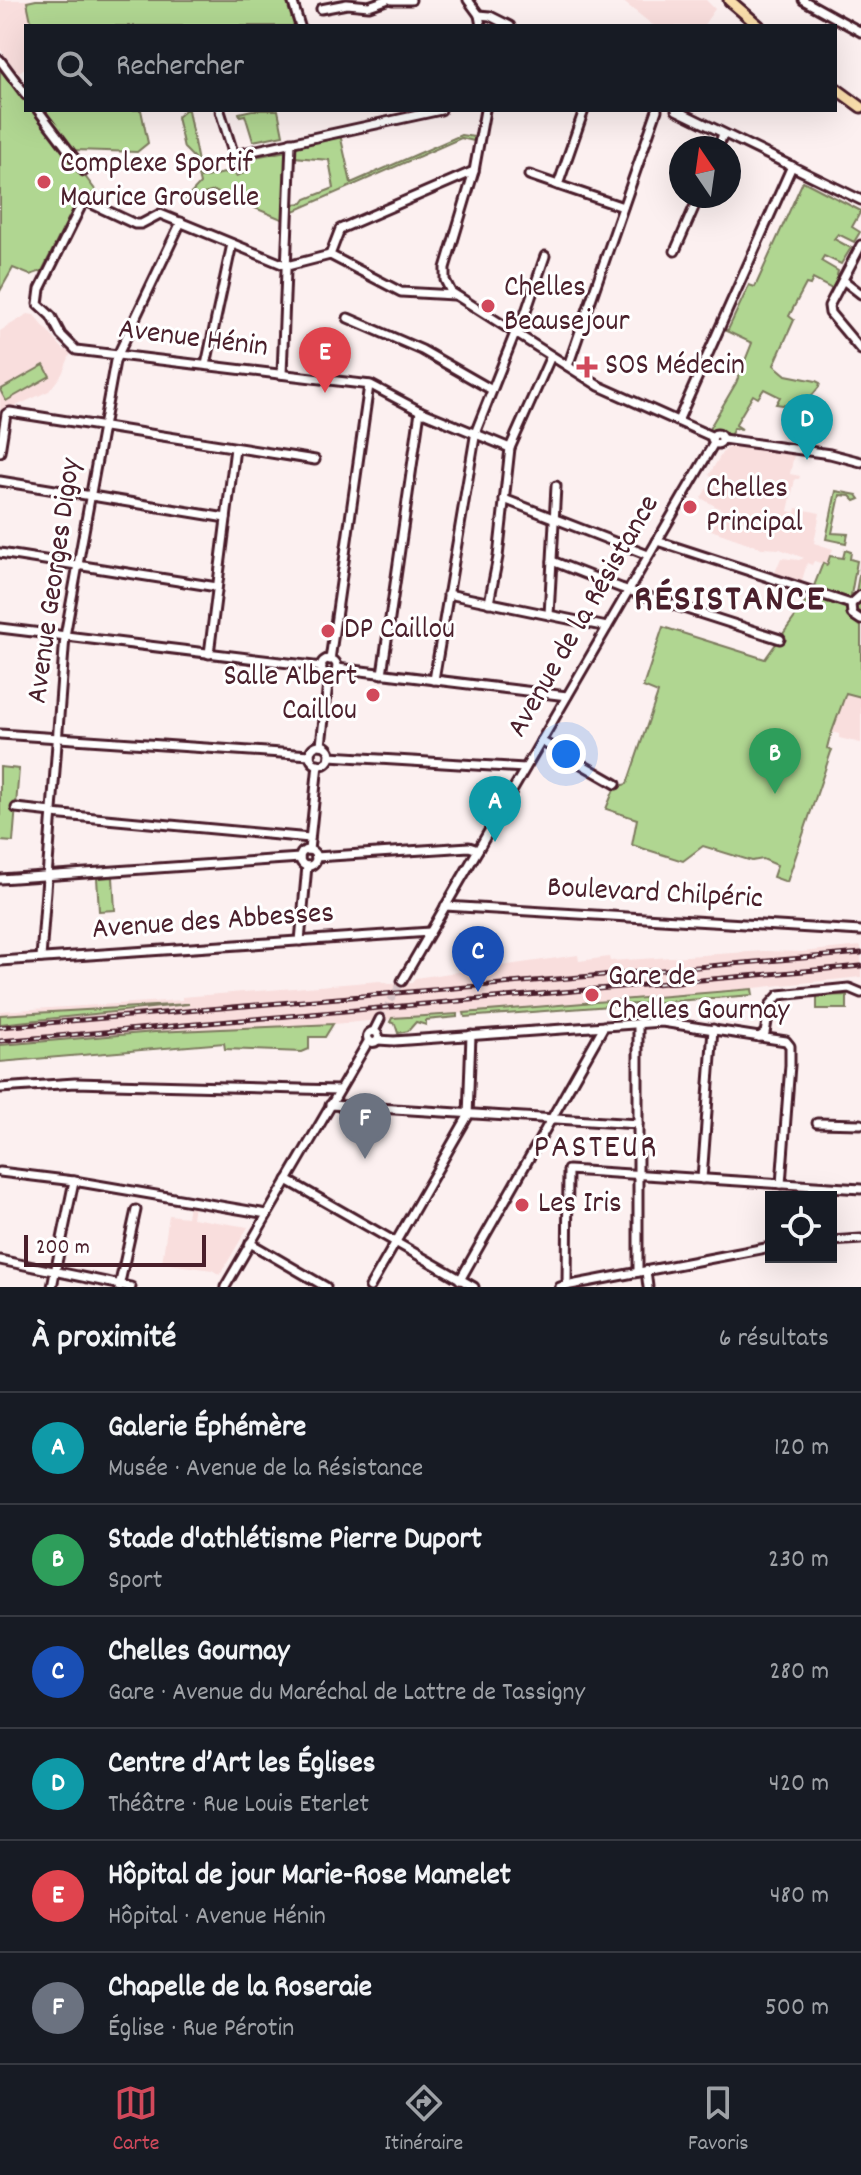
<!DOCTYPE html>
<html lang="fr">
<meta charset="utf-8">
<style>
:root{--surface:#171b24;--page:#242831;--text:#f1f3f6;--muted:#9ea1a6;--line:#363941;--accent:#d1495b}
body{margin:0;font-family:Dekko,sans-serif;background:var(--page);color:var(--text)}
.controls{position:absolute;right:24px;bottom:24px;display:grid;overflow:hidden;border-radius:0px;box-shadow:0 8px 32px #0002}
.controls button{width:72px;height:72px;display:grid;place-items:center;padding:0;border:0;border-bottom:2px solid var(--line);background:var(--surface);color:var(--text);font:40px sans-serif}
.compass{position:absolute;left:669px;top:136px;width:72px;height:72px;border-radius:50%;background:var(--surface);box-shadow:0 8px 32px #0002;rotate:347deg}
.scale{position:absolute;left:24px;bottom:20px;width:182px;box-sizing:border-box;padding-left:8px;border:4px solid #4a1f2b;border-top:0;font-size:22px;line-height:28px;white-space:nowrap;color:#4a1f2b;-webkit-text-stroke:6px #fff;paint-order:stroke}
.you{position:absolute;left:566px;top:754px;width:28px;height:28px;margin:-20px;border:6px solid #fff;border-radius:50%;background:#1a73e8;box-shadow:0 0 0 12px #1a73e833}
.badge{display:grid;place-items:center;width:52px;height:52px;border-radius:50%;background:var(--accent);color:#fff;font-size:26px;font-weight:700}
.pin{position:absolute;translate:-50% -66px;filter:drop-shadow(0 2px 4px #0008)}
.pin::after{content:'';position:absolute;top:42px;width:28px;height:24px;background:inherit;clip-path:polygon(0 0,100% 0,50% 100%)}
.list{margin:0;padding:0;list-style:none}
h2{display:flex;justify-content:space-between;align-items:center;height:104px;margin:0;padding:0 32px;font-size:34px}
h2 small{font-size:26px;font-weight:400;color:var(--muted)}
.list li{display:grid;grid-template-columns:52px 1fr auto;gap:24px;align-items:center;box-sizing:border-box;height:112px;padding:0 32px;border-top:2px solid var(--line)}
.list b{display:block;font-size:30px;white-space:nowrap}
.list p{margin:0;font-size:26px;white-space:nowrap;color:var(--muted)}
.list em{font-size:26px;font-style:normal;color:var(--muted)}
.icon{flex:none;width:44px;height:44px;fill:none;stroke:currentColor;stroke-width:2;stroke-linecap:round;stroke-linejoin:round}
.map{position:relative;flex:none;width:861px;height:1287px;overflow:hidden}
.search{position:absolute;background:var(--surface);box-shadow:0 8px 32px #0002;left:24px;right:24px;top:24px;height:88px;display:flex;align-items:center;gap:20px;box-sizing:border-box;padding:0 28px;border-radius:0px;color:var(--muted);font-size:30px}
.sheet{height:776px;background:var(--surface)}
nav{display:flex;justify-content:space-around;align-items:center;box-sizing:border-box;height:112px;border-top:2px solid var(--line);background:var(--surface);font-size:22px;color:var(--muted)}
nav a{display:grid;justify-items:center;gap:4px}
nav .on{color:var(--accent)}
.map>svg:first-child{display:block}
.built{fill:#f9dedd}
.green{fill:#b0d691;stroke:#7d7a5e;stroke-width:2}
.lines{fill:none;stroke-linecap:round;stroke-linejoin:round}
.minor-tunnel{stroke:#d8c6c9;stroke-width:7;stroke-dasharray:7 3.5;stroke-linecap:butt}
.minor-casing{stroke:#4a1f2b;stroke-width:13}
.major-casing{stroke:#4a1f2b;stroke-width:15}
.minor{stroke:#fff;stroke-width:7}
.major{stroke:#f9ddab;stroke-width:9}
.rail-casing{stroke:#4a1f2b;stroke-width:5}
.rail{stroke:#fff;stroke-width:2;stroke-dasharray:6;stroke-linecap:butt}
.poi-dot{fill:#d1495b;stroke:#fff;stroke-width:3}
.labels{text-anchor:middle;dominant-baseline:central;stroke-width:6;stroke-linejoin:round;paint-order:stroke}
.poi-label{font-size:30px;fill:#4a1f2b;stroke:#fff;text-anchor:start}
.street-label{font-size:30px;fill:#4a1f2b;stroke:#fff}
.quarter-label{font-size:34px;letter-spacing:2px;fill:#4a1f2b;stroke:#fff}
.district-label{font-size:38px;font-weight:bold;letter-spacing:2px;fill:#4a1f2b;stroke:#fff}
</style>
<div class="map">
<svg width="861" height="1287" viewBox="0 0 861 1287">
<rect width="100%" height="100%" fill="#fcf0f0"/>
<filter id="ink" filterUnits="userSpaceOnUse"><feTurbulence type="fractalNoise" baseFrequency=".0125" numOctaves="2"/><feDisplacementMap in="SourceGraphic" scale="16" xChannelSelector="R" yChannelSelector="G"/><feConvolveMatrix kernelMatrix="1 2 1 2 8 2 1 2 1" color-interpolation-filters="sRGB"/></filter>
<g filter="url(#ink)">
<g class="built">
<polygon points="0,0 36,0 27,3 32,26 26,26 26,67 18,73 0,49"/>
<polygon points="621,0 706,0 715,9 703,26 654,26"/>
<polygon points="28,314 34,315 64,350 66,349 71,353 62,374 49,391 0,413 0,331"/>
<polygon points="732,445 794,455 790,474 800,476 799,479 795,479 788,511 795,513 796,508 820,513 814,543 833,549 827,565 814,561 812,565 807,563 801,584 774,575 781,558 799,560 804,558 780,549 762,548 711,530 722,510 701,498 713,478 709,475 722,453"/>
<polygon points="847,693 861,694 861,743 839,738 839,734 831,732"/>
<polygon points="861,946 861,977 685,995 333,1024 325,1037 309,1037 309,1049 302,1052 225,1049 224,1043 0,1062 0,1011 182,1000 182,997 380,981 389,984 412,983 415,978 578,955 579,961 609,957 610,961 764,951 802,952"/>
<polygon points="189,1204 194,1205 192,1218 248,1227 220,1275 212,1270 162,1263 169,1215 187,1217"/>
</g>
<g class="green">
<polygon points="36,0 288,0 297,26 32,26 27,2"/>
<polygon points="0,64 26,98 26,110 35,110 96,191 90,195 80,195 42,271 30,275 13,268 0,291"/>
<polygon points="43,110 141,110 148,143 137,152 74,150"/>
<polygon points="185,110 188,110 201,178 234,171 236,176 247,172 244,159 287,151 288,155 284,220 214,191 186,199 200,184 194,158 184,148 177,117"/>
<polygon points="252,110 278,110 283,135 253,141 245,115 240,116 239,113"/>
<polygon points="340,134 351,183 461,135 475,137 474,141 461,138 292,212 293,204 303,203 306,199 334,188 329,160 294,157 297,145"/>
<polygon points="803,181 861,211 852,227 860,232 854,242 838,234 834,239 851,248 841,264 824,256 821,261 838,271 837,275 840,276 832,289 813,279 810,285 806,284 789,316 794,320 774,365 786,375 816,381 820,383 819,387 802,408 776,404 780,397 764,389 758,398 753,395 737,422 736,425 742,429 734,428 730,436 721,430 711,431 709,429 736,383 752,343 722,329 728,330 749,285 755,287"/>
<polygon points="44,365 50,376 6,401 0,390"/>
<polygon points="836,491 857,495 860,499 855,501 850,496 840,495 832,533 848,534 846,543 826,539"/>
<polygon points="845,550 851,552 850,559 857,561 851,595 856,592 861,564 861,697 846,693 829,740 827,748 832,750 831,752 787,882 773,877 777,865 763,859 752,861 703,846 683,861 632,845 637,819 606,809 615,787 627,784 658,693 643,687 663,627 765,659 810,596 823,563 827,565 830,556 843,558"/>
<polygon points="0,767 19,769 13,842 0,841"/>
<polygon points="113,877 115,910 99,911 97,878"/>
<polygon points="752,989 753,995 465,1017 464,1013"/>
<polygon points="847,995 847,1009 817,1009 817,996"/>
<polygon points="189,1004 0,1024 0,1015"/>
<polygon points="457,1014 457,1017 426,1020 426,1025 416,1022 408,1031 398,1033 395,1024 390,1022 392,1018"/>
<polygon points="333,1024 325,1037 309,1037 309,1049 302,1052 225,1049 224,1043 0,1062 0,1045 155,1032"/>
</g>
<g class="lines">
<polyline class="minor-tunnel" points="380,1019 402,981"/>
<g class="minor-casing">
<g id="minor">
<polyline points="292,0 300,26"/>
<polyline points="392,0 411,0"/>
<polyline points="468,0 479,15 481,26"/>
<polyline points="803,0 861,32"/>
<polyline points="321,9 347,4 369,6 386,0"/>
<polyline points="479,15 490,16 510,26"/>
<polyline points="0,60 26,95"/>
<polyline points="38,110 84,171"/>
<polyline points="485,110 474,171 445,268 445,280 451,292 599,386 713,437"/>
<polyline points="584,110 558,185 623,207"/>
<polyline points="676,110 861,200"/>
<polyline points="220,111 237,165"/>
<polyline points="718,148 723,134"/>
<polyline points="234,155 441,110"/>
<polyline points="529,175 558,185"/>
<polyline points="861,245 829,306 830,313 861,350"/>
<polyline points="675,251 699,196"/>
<polyline points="330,255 340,229 474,171"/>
<polyline points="843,280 861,294"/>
<polyline points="454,295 401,292 330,255 287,266 160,214 141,224 135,224 88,202 82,204 40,289 38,304 51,316 61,335 76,350 371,385 420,411 510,448"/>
<polyline points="348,318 422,350 492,390"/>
<polyline points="518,335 545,256"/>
<polyline points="206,365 232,244"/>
<polyline points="568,366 657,110"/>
<polyline points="282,374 291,142"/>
<polyline points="678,421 792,166"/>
<circle cx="717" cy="439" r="5"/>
<polyline points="723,439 830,454 861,462"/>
<polyline points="0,452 6,414 10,412 315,460"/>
<polyline points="0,481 226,518"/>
<polyline points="504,499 648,555"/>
<polyline points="657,541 851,604"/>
<polyline points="0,553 217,587"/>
<polyline points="552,561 621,588 780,639"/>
<polyline points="448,594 607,627"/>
<polyline points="489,603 498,557 510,448 551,356"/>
<polyline points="851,604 852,614 861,620"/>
<polyline points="851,604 861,595"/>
<polyline points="549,615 556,486"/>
<polyline points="0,628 322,667"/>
<polyline points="209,654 235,448"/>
<circle cx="329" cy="667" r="8"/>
<polyline points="330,660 369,385"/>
<polyline points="337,668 567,696"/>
<polyline points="382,674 420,411"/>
<polyline points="434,680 476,431 515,333"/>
<polyline points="0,734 310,755"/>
<polyline points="541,741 616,784"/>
<polyline points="321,745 329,675"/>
<circle cx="320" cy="755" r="10"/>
<polyline points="330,756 525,768"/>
<polyline points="16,808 52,812"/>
<polyline points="52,814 310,838"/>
<circle cx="308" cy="858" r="8"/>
<polyline points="309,850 318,764"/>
<polyline points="316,857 469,847 478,850"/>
<polyline points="0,879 300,858"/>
<polyline points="445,906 861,931"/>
<polyline points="300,941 307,866"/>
<polyline points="41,958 65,636 115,361 181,222"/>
<polyline points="0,961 430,932"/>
<polyline points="402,981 714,443"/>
<polyline points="374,1031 380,1019"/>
<circle cx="373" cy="1037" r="5.5"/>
<polyline points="759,1037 765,1033 770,1005 779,995 849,988 861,993"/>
<polyline points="378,1040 394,1041 662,1022 786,1041 790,1046 790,1065 781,1184"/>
<polyline points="0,1088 75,1083 338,1090"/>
<polyline points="330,1105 638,1124"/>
<polyline points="817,1123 861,1124"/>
<polyline points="0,1172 74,1181 267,1214"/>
<polyline points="702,1179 713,1029"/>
<polyline points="287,1180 474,1287"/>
<polyline points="831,1241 861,1239"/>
<polyline points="250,1243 326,1287"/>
<polyline points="0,1260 131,1287"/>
<polyline points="646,1271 648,1287"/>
<polyline points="638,1272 638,1024"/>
<polyline points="460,1280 604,1026"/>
<polyline points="567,1286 568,1170 861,1189"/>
<polyline points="52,1287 74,1181"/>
<polyline points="119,1287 136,1210"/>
<polyline points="225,1287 369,1040"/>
<polyline points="370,1287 468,1116 471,1035"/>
<polyline points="560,1287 771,1247"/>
</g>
</g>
<g class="major-casing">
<g id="major">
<polyline points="729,0 759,26"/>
<polyline points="835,88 861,107"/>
</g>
</g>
<use href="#minor" class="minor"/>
<use href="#major" class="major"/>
<g class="rail-casing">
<g id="rail">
<polyline points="0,1027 861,953"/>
<polyline points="0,1041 861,966"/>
</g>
</g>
<use href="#rail" class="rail"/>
</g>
</g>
<g class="poi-dot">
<circle cx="44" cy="182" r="8"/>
<circle cx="488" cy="306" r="8"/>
<path d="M583 355h8v8h8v8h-8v8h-8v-8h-8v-8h8z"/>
<circle cx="690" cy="507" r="8"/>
<circle cx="328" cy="631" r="8"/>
<circle cx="373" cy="695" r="8"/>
<circle cx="592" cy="995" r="8"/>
<circle cx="522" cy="1205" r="8"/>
</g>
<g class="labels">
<g class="poi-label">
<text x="60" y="165">Complexe Sportif<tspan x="60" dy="34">Maurice Grouselle</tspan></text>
<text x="504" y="289">Chelles<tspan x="504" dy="34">Beausejour</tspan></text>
<text x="605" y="367">SOS Médecin</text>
<text x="706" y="490">Chelles<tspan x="706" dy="34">Principal</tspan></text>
<text x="344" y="631">DP Caillou</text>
<text x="357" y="678" text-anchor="end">Salle Albert<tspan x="357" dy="34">Caillou</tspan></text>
<text x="608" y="978">Gare de<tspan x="608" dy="34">Chelles Gournay</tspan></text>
<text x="538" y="1205">Les Iris</text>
</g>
<g class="street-label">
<text transform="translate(193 340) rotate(7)">Avenue Hénin</text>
<text transform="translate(56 581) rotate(-82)">Avenue Georges Digoy</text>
<text transform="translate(585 617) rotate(-60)">Avenue de la Résistance</text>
<text transform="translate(655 895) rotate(3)">Boulevard Chilpéric</text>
<text transform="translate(213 923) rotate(-4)">Avenue des Abbesses</text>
</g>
<g class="quarter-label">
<text x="596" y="1149">PASTEUR</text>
</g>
<g class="district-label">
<text x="730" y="601">RÉSISTANCE</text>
</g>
</g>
</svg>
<div class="controls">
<button><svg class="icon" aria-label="locate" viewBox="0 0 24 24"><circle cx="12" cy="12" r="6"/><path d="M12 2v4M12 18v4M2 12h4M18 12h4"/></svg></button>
</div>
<svg class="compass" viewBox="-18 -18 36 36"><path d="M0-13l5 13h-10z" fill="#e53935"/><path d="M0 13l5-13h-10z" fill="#9ea1a6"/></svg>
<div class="scale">200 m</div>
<div class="you"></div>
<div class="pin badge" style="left:495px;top:842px;background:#0f9aa8">A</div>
<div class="pin badge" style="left:775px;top:794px;background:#2e9e5b">B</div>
<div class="pin badge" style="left:478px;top:992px;background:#1a4fb4">C</div>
<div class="pin badge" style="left:807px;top:460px;background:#0f9aa8">D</div>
<div class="pin badge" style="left:325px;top:393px;background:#e0444e">E</div>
<div class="pin badge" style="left:365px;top:1159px;background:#6b7280">F</div>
<div class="search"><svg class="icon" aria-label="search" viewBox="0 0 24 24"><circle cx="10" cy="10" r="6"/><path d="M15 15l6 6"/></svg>Rechercher</div>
</div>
<section class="sheet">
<h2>À proximité<small>6 résultats</small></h2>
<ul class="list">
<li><span class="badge" style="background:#0f9aa8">A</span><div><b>Galerie Éphémère</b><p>Musée · Avenue de la Résistance</p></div><em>120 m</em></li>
<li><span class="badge" style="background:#2e9e5b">B</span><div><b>Stade d'athlétisme Pierre Duport</b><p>Sport</p></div><em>230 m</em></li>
<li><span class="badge" style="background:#1a4fb4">C</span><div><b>Chelles Gournay</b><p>Gare · Avenue du Maréchal de Lattre de Tassigny</p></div><em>280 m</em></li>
<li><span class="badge" style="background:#0f9aa8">D</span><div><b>Centre d’Art les Églises</b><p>Théâtre · Rue Louis Eterlet</p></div><em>420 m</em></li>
<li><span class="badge" style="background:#e0444e">E</span><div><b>Hôpital de jour Marie-Rose Mamelet</b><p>Hôpital · Avenue Hénin</p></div><em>480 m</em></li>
<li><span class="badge" style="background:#6b7280">F</span><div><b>Chapelle de la Roseraie</b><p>Église · Rue Pérotin</p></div><em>500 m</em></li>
</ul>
</section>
<nav>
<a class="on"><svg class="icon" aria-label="map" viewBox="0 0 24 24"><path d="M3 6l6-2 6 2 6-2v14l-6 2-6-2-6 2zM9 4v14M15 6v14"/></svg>Carte</a>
<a><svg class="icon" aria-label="directions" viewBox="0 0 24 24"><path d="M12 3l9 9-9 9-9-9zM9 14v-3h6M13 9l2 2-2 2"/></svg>Itinéraire</a>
<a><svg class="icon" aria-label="saved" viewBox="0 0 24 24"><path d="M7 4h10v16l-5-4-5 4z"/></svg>Favoris</a>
</nav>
